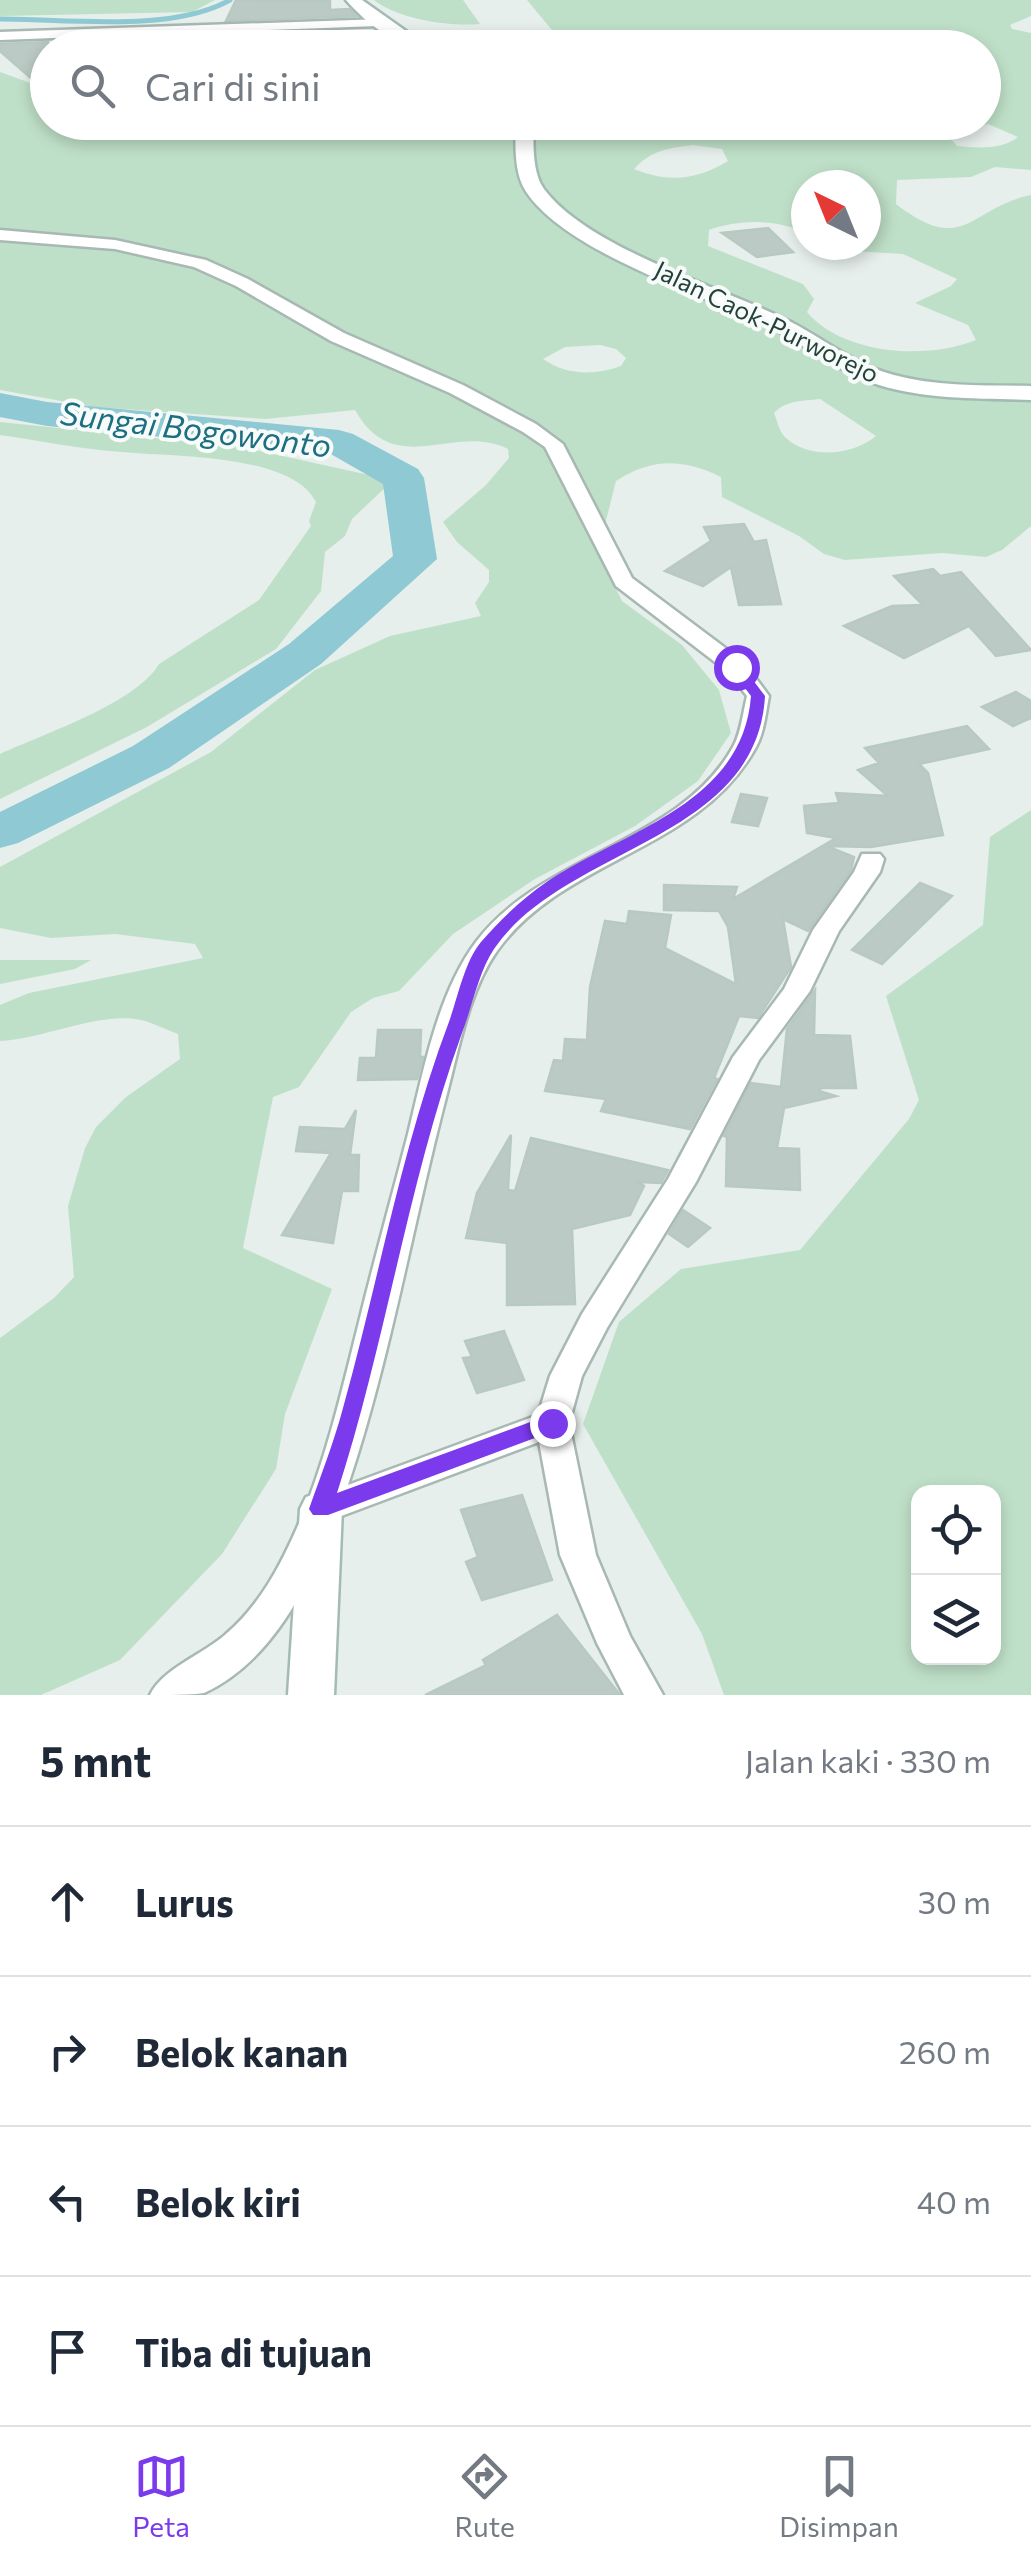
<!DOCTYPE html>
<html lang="id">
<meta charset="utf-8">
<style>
:root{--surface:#fff;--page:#f2f2f3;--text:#1f2937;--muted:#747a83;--line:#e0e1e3;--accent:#7c3aed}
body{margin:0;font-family:Commissioner,sans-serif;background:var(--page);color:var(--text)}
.controls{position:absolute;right:30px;bottom:30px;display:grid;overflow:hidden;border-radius:20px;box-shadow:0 5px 15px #0003}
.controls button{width:90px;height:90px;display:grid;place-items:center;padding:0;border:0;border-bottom:2px solid var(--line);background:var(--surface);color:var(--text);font:50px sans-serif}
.compass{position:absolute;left:791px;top:170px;width:90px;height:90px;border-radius:50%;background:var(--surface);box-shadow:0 5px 15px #0003;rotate:317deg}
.stop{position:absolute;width:30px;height:30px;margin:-22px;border:8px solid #7c3aed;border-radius:50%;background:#fff}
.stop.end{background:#7c3aed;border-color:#fff;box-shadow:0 2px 10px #0008}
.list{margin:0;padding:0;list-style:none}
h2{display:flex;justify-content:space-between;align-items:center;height:130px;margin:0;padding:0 40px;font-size:42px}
h2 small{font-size:32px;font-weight:400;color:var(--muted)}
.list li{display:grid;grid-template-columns:65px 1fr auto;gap:30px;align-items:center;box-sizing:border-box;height:150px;padding:0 40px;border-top:2px solid var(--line)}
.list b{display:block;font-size:38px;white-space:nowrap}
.list em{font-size:32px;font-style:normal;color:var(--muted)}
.icon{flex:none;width:55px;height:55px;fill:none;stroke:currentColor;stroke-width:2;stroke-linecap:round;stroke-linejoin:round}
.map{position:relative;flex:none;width:1031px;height:1695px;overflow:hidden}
.search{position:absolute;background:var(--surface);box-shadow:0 5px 15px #0003;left:30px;right:30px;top:30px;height:110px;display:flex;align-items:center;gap:25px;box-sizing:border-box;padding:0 35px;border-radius:55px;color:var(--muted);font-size:38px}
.sheet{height:730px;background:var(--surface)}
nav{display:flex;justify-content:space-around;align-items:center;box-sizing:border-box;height:140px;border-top:2px solid var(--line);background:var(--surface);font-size:28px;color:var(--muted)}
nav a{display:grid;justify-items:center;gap:5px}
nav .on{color:var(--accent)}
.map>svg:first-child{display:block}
.green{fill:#bfe0c8;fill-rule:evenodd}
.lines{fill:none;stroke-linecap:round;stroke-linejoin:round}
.stream{stroke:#8ec9d4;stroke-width:5}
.river{fill:#8ec9d4;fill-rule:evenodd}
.building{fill:#bbcac4;stroke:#b8c9c2;stroke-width:2.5}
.street-casing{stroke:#a8b8b2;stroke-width:5}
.secondary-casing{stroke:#a4bbb3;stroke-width:5}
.street{fill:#fff;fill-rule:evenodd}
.secondary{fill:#fff;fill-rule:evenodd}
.route{fill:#7c3aed}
.labels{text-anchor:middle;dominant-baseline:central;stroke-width:8;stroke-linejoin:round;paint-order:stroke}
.far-street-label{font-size:25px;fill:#24423a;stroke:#f7fbf9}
.water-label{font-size:32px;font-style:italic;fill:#1c6f80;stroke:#f7fbf9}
</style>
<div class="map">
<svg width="1031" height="1695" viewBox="0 0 1031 1695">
<rect width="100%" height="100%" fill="#e6efeb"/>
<g class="green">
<polygon points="0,0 215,0 192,12 0,16"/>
<path d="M 374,0 L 463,0 L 480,24 C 451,27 397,19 374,0 Z"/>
<path d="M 527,0 L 1031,0 L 1031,16 L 1010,25 L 1012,29 L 1031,33 L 1031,170 L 995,167 L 971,177 L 897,180 L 896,204 C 965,257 968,208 1031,195 L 1031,526 L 1002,550 L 986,557 L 942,553 L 845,560 L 824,554 L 799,536 L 722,497 L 721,477 C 683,458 651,458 616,481 L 598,552 L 622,601 L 682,645 L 719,690 L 731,733 L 698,781 L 635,826 L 535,879 L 453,934 L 399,991 L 373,998 L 351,1012 L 299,1087 L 273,1097 L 243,1248 L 332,1289 L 285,1414 L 276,1469 L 222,1554 L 120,1660 L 41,1695 L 0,1695 L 0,1338 L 54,1298 L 74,1277 L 68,1206 L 85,1148 L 96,1127 L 126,1097 L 180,1059 L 178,1034 C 166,1030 154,1023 141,1020 C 100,1011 44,1039 0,1041 L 0,1005 L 29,993 L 203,958 L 195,944 L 115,934 L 51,938 L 0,928 L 0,867 L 211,752 L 315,670 L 390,636 L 481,616 L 475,603 L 489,582 L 489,570 L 457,542 L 443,522 L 486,485 L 509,458 L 508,449 C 455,422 395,481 355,410 L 265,419 L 95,407 L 0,390 L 0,72 L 47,89 L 48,122 L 984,122 L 984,48 L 527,47 L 556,35 ZM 988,124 L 1018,137 C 1002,150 977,148 957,146 L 952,140 L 959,131 ZM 693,145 L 722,149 L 728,161 C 697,180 668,183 634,169 C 651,150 670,148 693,145 ZM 806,185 L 866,185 L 866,245 L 836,245 L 853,251 L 903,254 L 957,279 L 951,286 L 915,303 L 968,325 L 976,340 C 927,360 843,355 807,312 L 814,299 L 803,284 L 708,246 L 709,230 C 740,219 776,219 806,233 ZM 600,345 L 616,349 L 626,358 L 621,366 C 596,375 567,376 543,359 L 565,347 ZM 820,399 L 876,436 C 852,456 807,460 784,436 C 779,431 777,420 774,413 C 786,400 803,401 820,399 Z"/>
<path d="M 0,422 L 241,447 L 369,475 L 388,485 L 352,519 L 345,536 L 325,552 L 321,591 L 276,649 L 147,727 L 0,799 L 0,754 C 43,734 135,704 159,664 L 259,600 L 311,526 L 309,521 L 316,502 C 291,453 171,457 122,452 C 81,449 41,441 0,435 Z"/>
<path d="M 1031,810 L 1031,1695 L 724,1695 L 702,1634 L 583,1424 L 619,1322 L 681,1269 L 800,1250 L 909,1119 L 919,1100 L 886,996 L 983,925 L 990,837 ZM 918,1492 L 994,1492 L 994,1658 L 918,1658 Z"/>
<polygon points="0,960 91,960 75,969 0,984"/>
</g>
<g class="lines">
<path class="stream" d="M 0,19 C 67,19 171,33 230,0"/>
<polygon class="river" points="0,393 47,402 339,430 353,434 418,469 424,478 437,559 321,664 169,768 18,843 0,848 0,812 133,746 289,644 393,556 383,484 329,453 47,426 0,417"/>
</g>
<g class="building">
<polygon points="236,0 330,1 330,10 349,9 356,16 226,21"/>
<polygon points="48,42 48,78 33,80 0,51 0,44"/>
<polygon points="768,228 793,252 757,257 722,233"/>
<polygon points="744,524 754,542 766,540 781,604 739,605 731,567 703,586 665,571 711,541 704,527"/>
<polygon points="933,569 940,576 961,572 1031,650 996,656 969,626 904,658 844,626 892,606 923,605 894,576"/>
<polygon points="1016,692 1031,701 1031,718 1013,726 982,707"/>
<polygon points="967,726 989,749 919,764 928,773 943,835 871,847 826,846 854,857 851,870 808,931 783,919 791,967 758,1018 739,1016 714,1078 717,1079 690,1129 601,1111 606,1099 545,1091 554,1060 563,1061 565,1039 587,1040 590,987 605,921 627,924 629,911 671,915 665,948 736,984 728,927 719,911 664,910 664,885 737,887 733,899 836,838 807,833 804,806 839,803 836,793 888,796 858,770 879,763 865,748"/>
<polygon points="741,794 767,798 758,826 732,822"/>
<polygon points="920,883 952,896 882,964 852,950"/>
<polygon points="815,990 814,1035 850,1036 856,1088 821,1088 819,1091 836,1096 784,1108 777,1148 799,1149 800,1190 726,1186 727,1137 724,1136 751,1083 781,1087 787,1029"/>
<polygon points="378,1030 421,1030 420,1057 423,1057 417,1079 358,1080 360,1058 376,1058"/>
<polygon points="356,1110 350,1155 359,1155 358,1191 342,1191 333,1243 282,1235 331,1153 296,1151 300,1127 345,1129"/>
<polygon points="511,1135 508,1190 515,1191 531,1138 668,1170 661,1183 638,1182 644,1186 630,1215 572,1229 575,1304 507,1305 507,1243 466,1238 477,1193"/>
<polygon points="683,1210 710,1228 688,1247 669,1234"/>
<polygon points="504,1331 524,1380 477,1393 463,1358 472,1357 465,1341"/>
<polygon points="522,1495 552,1580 482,1600 466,1562 478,1557 461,1510"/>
<polygon points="557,1615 620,1695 425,1695 486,1665 483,1660"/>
</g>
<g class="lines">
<g class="street-casing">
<g id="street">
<polygon points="383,19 383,25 378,26 0,40 0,32"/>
<path d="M 0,230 L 115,240 L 206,260 L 248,279 L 344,333 L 463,385 L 536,424 L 563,444 L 632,578 L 744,662 L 769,696 C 766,712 764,733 756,747 C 700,851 563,858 497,951 C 468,992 458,1053 445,1101 C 412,1228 390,1360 348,1485 L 538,1415 L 550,1376 L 582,1314 L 668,1179 L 733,1057 L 784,989 L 813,930 L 854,872 L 862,854 L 880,854 L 884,859 L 880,872 L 839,931 L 810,991 L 759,1060 L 696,1182 L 607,1328 L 582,1376 L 569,1423 L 596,1555 L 630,1636 L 663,1695 L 624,1695 L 597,1643 L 560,1555 L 539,1442 L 336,1518 C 309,1584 273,1661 204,1693 C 190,1695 166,1695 150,1695 C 162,1669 204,1654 226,1634 C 261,1604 282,1563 300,1521 C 327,1457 343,1386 360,1318 C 375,1257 392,1196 408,1134 C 423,1073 437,994 476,942 C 542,854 680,843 733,747 C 741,733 743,712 747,696 L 728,672 L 616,586 L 545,447 L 523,432 L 450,393 L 331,341 L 236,286 L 194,267 L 115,249 L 0,240 Z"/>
</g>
</g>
<g class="secondary-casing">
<g id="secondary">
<path d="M 346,0 L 362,0 L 430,48 C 397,48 367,24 346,0 Z"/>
<path d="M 516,122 L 534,122 C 533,142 532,173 544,189 C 588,248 718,286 785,319 C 822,337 853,364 894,375 C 938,387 986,385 1031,386 L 1031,400 C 981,398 927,400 879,385 C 838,372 808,346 770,327 C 704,295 564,252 525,190 C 514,172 515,143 516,122 Z"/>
<polygon points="321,1492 336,1497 342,1509 334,1695 288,1695 300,1509 306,1497"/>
</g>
</g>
<use href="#street" class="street"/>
<use href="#secondary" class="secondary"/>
</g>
<path class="route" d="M 731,664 L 741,664 L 765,696 C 757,841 564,846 494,949 C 479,971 472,1007 462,1033 C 408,1182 386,1342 337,1493 L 552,1414 L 563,1423 L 559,1429 L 328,1515 L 313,1515 L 309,1509 C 321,1475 334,1442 343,1408 C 379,1279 402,1145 450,1019 C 458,996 465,961 481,942 C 501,919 523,898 548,881 C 624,831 743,804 751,696 L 729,667 Z"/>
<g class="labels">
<g class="far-street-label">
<text transform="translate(767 321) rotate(26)">Jalan Caok-Purworejo</text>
</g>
<g class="water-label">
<text transform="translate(196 428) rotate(7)">Sungai Bogowonto</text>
</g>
</g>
</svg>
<div class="controls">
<button><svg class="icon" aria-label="locate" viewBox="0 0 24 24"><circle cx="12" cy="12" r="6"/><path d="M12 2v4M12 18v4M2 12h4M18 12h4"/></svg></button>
<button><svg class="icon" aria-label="layers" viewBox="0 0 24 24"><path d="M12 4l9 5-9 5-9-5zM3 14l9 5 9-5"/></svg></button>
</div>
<svg class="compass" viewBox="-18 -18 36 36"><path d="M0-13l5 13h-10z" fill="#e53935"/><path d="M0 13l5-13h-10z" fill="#747a83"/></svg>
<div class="stop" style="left:736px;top:667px"></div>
<div class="stop end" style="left:552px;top:1423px"></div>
<div class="search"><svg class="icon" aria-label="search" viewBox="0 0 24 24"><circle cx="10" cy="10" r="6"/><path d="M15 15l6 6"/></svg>Cari di sini</div>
</div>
<section class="sheet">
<h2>5 mnt<small>Jalan kaki · 330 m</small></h2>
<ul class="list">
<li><svg class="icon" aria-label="ahead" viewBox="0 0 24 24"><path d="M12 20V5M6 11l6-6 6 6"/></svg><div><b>Lurus</b></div><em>30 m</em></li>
<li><svg class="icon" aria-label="right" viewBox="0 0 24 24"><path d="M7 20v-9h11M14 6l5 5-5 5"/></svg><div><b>Belok kanan</b></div><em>260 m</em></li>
<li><svg class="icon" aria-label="left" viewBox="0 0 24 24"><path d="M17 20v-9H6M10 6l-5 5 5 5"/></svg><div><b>Belok kiri</b></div><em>40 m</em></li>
<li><svg class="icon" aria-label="arrive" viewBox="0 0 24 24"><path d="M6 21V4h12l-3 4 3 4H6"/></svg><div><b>Tiba di tujuan</b></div></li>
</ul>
</section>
<nav>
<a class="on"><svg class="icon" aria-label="map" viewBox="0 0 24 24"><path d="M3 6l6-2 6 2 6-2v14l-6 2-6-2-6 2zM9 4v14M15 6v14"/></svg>Peta</a>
<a><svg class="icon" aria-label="directions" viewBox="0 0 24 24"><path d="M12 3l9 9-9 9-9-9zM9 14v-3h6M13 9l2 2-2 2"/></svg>Rute</a>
<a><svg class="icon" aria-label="saved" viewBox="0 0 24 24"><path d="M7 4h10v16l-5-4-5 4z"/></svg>Disimpan</a>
</nav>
